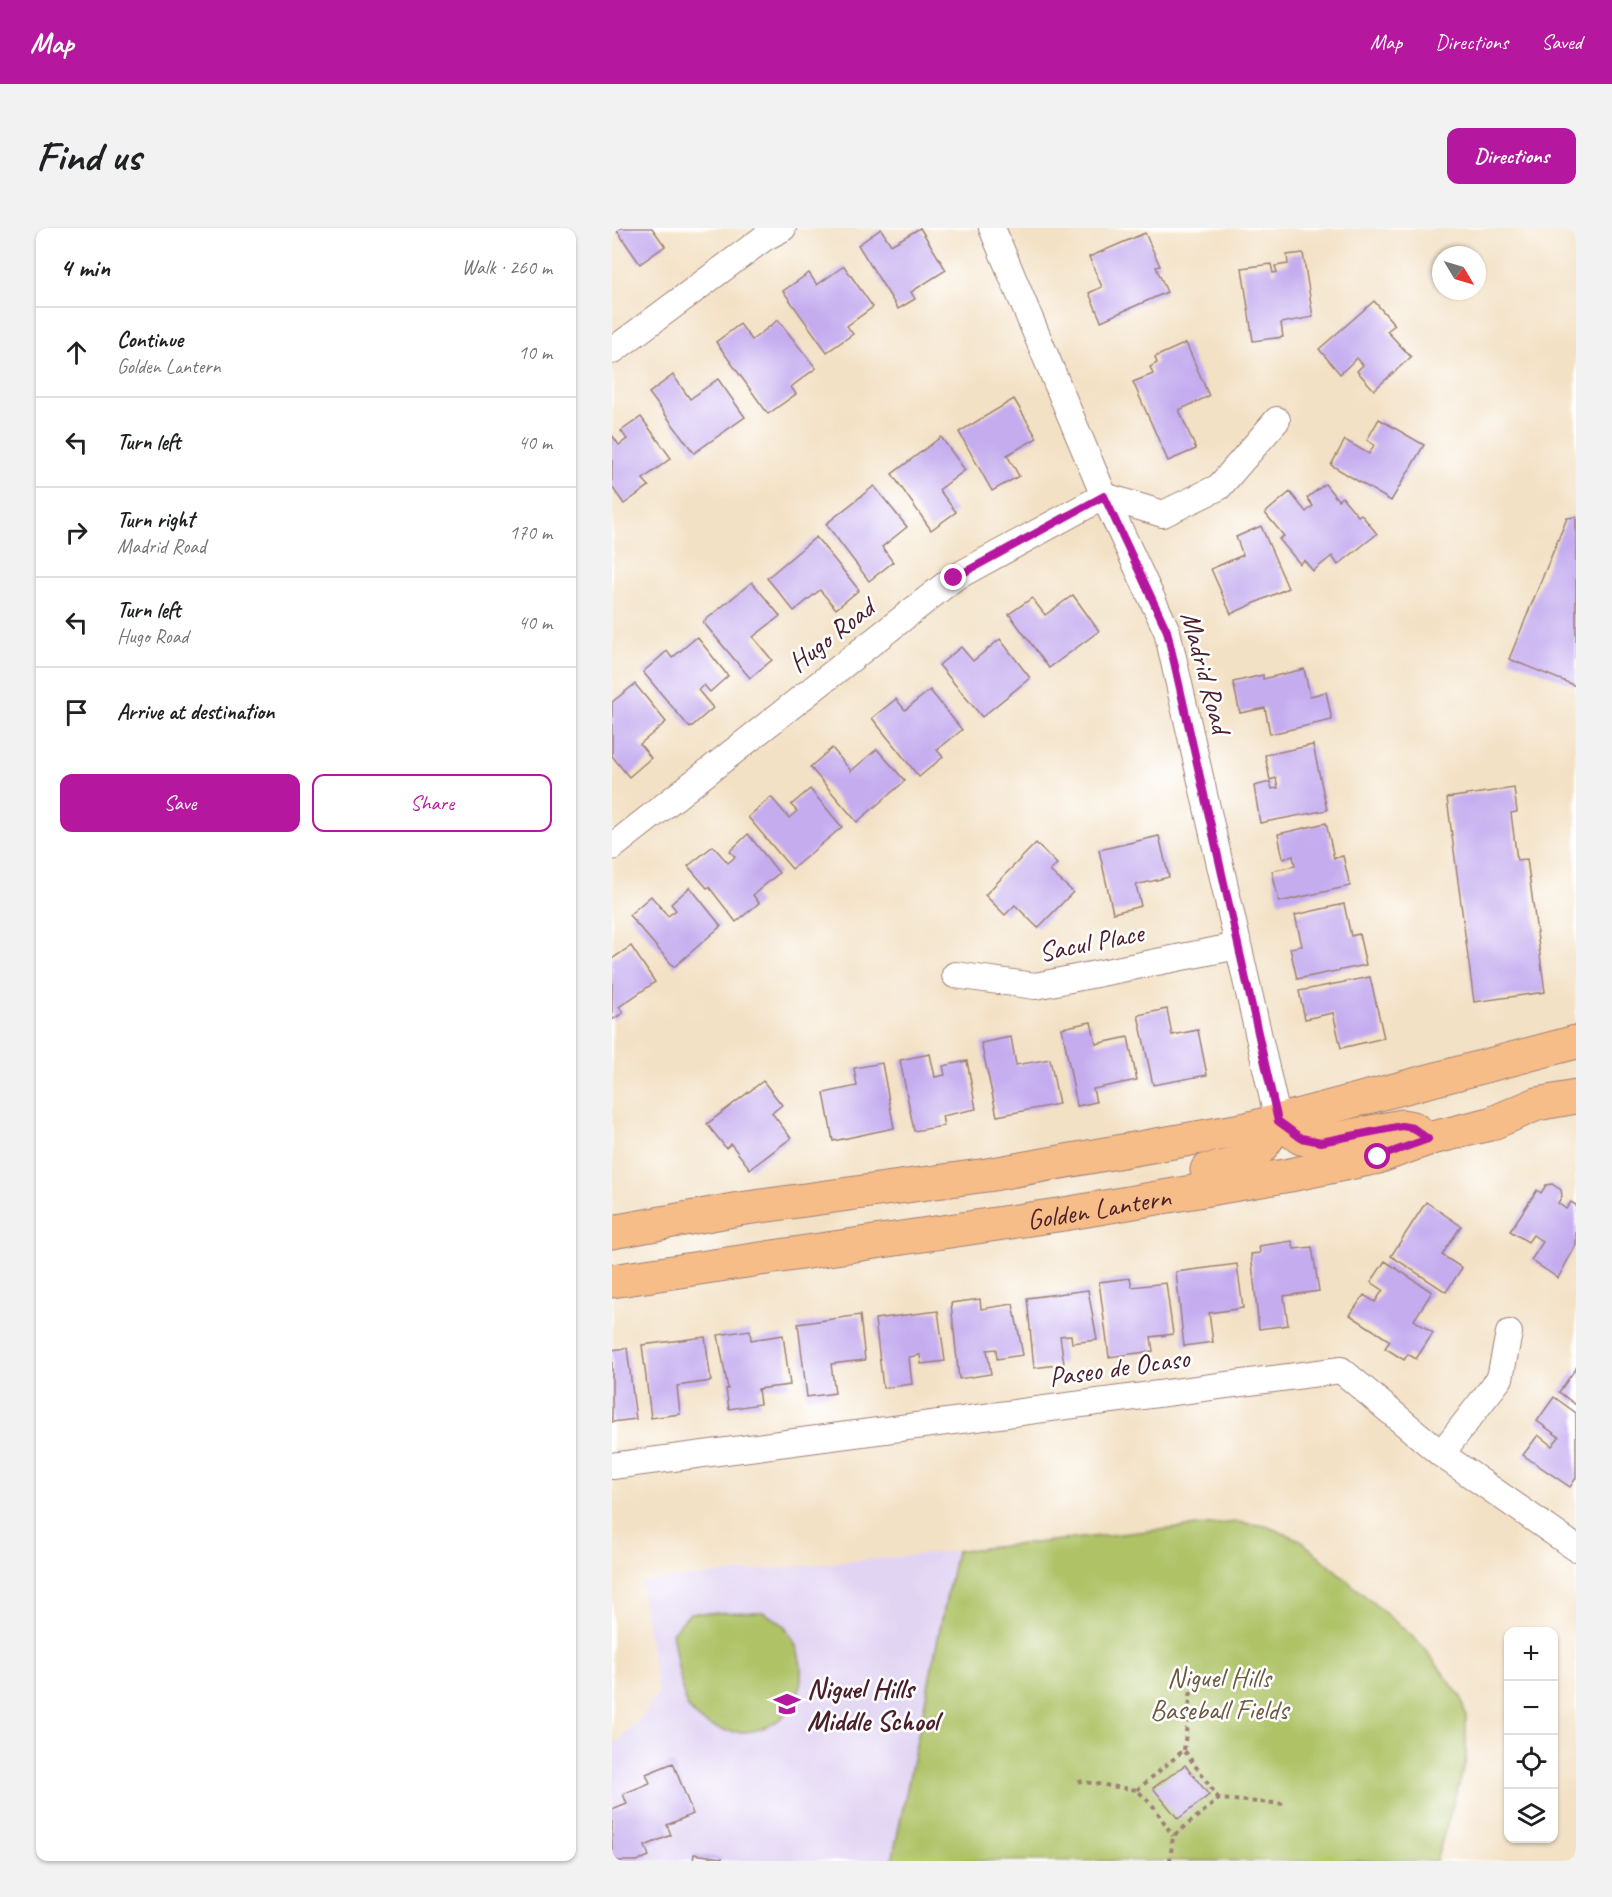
<!DOCTYPE html>
<meta charset="utf-8">
<style>
:root{--surface:#fff;--page:#f2f2f2;--text:#202124;--muted:#757577;--line:#e0e0e0;--accent:#b5179e}
body{margin:0;font-family:Caveat,sans-serif;background:var(--page);color:var(--text)}
.controls{position:absolute;right:18px;bottom:18px;display:grid;overflow:hidden;border-radius:12px;box-shadow:0 2px 4px #0004}
.controls button{width:54px;height:54px;display:grid;place-items:center;padding:0;border:0;border-bottom:2px solid var(--line);background:var(--surface);color:var(--text);font:30px sans-serif}
.compass{position:absolute;left:820px;top:18px;width:54px;height:54px;border-radius:50%;background:var(--surface);box-shadow:0 2px 4px #0004;rotate:128deg}
.stop{position:absolute;width:18px;height:18px;margin:-14px;border:4px solid #b5179e;border-radius:50%;background:#fff}
.stop.end{background:#b5179e;border-color:#fff;box-shadow:0 2px 6px #0008}
.list{margin:0;padding:0;list-style:none}
h2{display:flex;justify-content:space-between;align-items:center;height:78px;margin:0;padding:0 24px;font-size:26px}
h2 small{font-size:20px;font-weight:400;color:var(--muted)}
.list li{display:grid;grid-template-columns:39px 1fr auto;gap:18px;align-items:center;box-sizing:border-box;height:90px;padding:0 24px;border-top:2px solid var(--line)}
.list b{display:block;font-size:22px;white-space:nowrap}
.list p{margin:0;font-size:20px;white-space:nowrap;color:var(--muted)}
.list em{font-size:20px;font-style:normal;color:var(--muted)}
.actions{display:flex;gap:12px;padding:18px 24px}
.actions a{flex:1;padding:14px 0;border:2px solid var(--accent);border-radius:12px;text-align:center;font-size:21px;color:var(--accent)}
.actions .main{background:var(--accent);color:#fff}
.icon{flex:none;width:33px;height:33px;fill:none;stroke:currentColor;stroke-width:2;stroke-linecap:round;stroke-linejoin:round}
.map{position:relative;flex:none;width:964px;height:1633px;overflow:hidden;border-radius:12px}
header{display:flex;align-items:center;gap:36px;box-sizing:border-box;height:84px;padding:0 30px;background:var(--accent);color:#fff}
header strong{font-size:28px}
nav{display:flex;gap:33px;margin-inline-start:auto;font-size:21px}
.intro{display:flex;align-items:center;justify-content:space-between;box-sizing:border-box;height:144px;padding:0 36px}
h1{margin:0;font-size:42px}
.button{padding:15px 27px;border-radius:12px;background:var(--accent);color:#fff;font-size:21px;font-weight:700}
main{display:flex;gap:36px;padding:0 36px}
aside{flex:1;background:var(--surface);border-radius:12px;box-shadow:0 2px 4px #0004}
.map>svg:first-child{display:block}
.built{fill:#e1d4f3}
.green{fill:#afc266;stroke:#7c7048;stroke-width:1.5}
.building{fill:#c4acef}
.lines{fill:none;stroke-linecap:round;stroke-linejoin:round}
.minor-casing{stroke:#9e8078;stroke-width:28}
.primary-casing{stroke:#9e8078;stroke-width:35}
.path{stroke:#9e8078;stroke-width:4;stroke-dasharray:4.5 4.5;stroke-linecap:butt}
.minor{stroke:#fff;stroke-width:26}
.primary{stroke:#f7bd88;stroke-width:33}
.route{stroke:#b5179e;stroke-width:8}
.labels{text-anchor:middle;dominant-baseline:central;stroke-width:5;stroke-linejoin:round;paint-order:stroke}
.street-label{font-size:28px;fill:#4a1f2b;stroke:#fff}
.park-label{font-size:28px;fill:#6d5840;stroke:#fff}
.poi-label{font-size:28px;font-weight:bold;fill:#4a1f2b;stroke:#fff;text-anchor:start}
</style>
<header>
<strong>Map</strong>
<nav><a>Map</a><a>Directions</a><a>Saved</a></nav>
</header>
<div class="intro"><h1>Find us</h1><a class="button">Directions</a></div>
<main>
<aside>
<h2>4 min<small>Walk · 260 m</small></h2>
<ul class="list">
<li><svg class="icon" aria-label="ahead" viewBox="0 0 24 24"><path d="M12 20V5M6 11l6-6 6 6"/></svg><div><b>Continue</b><p>Golden Lantern</p></div><em>10 m</em></li>
<li><svg class="icon" aria-label="left" viewBox="0 0 24 24"><path d="M17 20v-9H6M10 6l-5 5 5 5"/></svg><div><b>Turn left</b></div><em>40 m</em></li>
<li><svg class="icon" aria-label="right" viewBox="0 0 24 24"><path d="M7 20v-9h11M14 6l5 5-5 5"/></svg><div><b>Turn right</b><p>Madrid Road</p></div><em>170 m</em></li>
<li><svg class="icon" aria-label="left" viewBox="0 0 24 24"><path d="M17 20v-9H6M10 6l-5 5 5 5"/></svg><div><b>Turn left</b><p>Hugo Road</p></div><em>40 m</em></li>
<li><svg class="icon" aria-label="arrive" viewBox="0 0 24 24"><path d="M6 21V4h12l-3 4 3 4H6"/></svg><div><b>Arrive at destination</b></div></li>
</ul>
<div class="actions"><a class="main">Save</a><a>Share</a></div>
</aside>
<div class="map">
<svg width="964" height="1633" viewBox="0 0 964 1633">
<rect width="100%" height="100%" fill="#fff"/>
<filter id="ink" filterUnits="userSpaceOnUse"><feTurbulence type="fractalNoise" baseFrequency=".0167" numOctaves="2"/><feDisplacementMap in="SourceGraphic" scale="12" xChannelSelector="R" yChannelSelector="G"/><feConvolveMatrix kernelMatrix="1 2 1 2 8 2 1 2 1" color-interpolation-filters="sRGB"/></filter>
<filter id="wash" filterUnits="userSpaceOnUse"><feTurbulence type="fractalNoise" baseFrequency=".008" numOctaves="4" result="noise"/><feDisplacementMap in="SourceGraphic" scale="24" xChannelSelector="R" yChannelSelector="G"/><feGaussianBlur stdDeviation="1.35" result="paint"/><feColorMatrix in="noise" values="0 0 0 0 0 0 0 0 0 0 0 0 0 0 0 0 0 1.4 0 .05"/><feComposite in="paint" operator="in"/></filter>
<g filter="url(#wash)">
<rect width="100%" height="100%" fill="#f3e1c5"/>
<polygon class="built" points="344,1323 280,1633 0,1633 0,1519 31,1488 46,1465 28,1354"/>
<g class="green">
<polygon points="624,1294 654,1298 688,1312 810,1417 849,1469 854,1488 854,1533 824,1633 280,1633 344,1323"/>
<path d="M 151,1384 C 158,1388 165,1391 170,1396 C 194,1422 198,1467 168,1491 C 143,1511 97,1508 77,1481 C 70,1473 63,1419 60,1405 L 78,1385 Z"/>
</g>
<g id="blocks">
<g class="building">
<polygon points="3,0 40,0 53,18 28,36"/>
<polygon points="308,0 334,42 299,64 303,71 286,81 246,17 269,1 279,17"/>
<polygon points="533,5 548,38 544,39 555,64 489,93 477,65 490,59 477,29"/>
<polygon points="691,25 701,89 669,95 671,109 641,113 630,40 659,36 661,45 665,44 663,38 676,36 675,27"/>
<polygon points="232,38 261,79 235,98 241,106 215,124 171,63 197,45 205,57"/>
<polygon points="762,73 783,97 775,103 799,129 762,162 745,143 751,137 745,130 728,146 707,121"/>
<polygon points="166,92 204,140 179,159 184,166 156,186 104,114 128,96 140,112"/>
<polygon points="574,115 597,168 567,182 584,221 556,233 521,154 541,146 538,139 545,135 543,129"/>
<polygon points="61,147 78,171 106,151 133,189 82,225 37,165"/>
<polygon points="402,171 425,210 395,227 407,248 380,263 347,204"/>
<polygon points="29,189 59,230 31,251 37,258 12,276 0,259 0,207 7,217 15,211 9,203"/>
<polygon points="767,191 812,217 779,273 719,237 733,212 757,226 762,217 755,212"/>
<polygon points="329,209 353,242 327,262 344,284 319,302 280,246"/>
<polygon points="713,256 726,272 730,269 746,288 749,286 765,306 726,337 720,328 701,343 692,332 688,336 667,311 672,308 653,285 678,264 694,284 701,278 695,270"/>
<polygon points="262,258 295,299 270,319 281,334 257,353 214,296"/>
<polygon points="964,289 964,458 897,431 955,290"/>
<polygon points="649,298 676,360 619,386 599,341 631,327 624,309"/>
<polygon points="204,309 247,362 224,381 208,362 182,383 155,350"/>
<polygon points="140,354 168,388 141,409 160,432 138,450 91,394"/>
<polygon points="461,367 487,403 437,440 397,386 420,370 433,387"/>
<polygon points="85,409 116,448 98,464 92,457 86,462 101,480 78,500 31,444 55,423 60,430"/>
<polygon points="388,411 418,450 370,489 327,437 349,419 361,433"/>
<polygon points="692,441 698,468 714,464 720,492 658,506 653,480 628,485 621,454 651,447 651,451"/>
<polygon points="23,456 54,494 28,516 39,530 17,549 0,528 0,474"/>
<polygon points="318,462 350,502 325,522 331,529 307,549 260,490 284,471 293,482"/>
<polygon points="701,517 715,582 648,595 642,558 658,554 660,561 666,560 664,550 658,552 653,527"/>
<polygon points="220,520 239,543 265,521 293,553 245,594 198,539"/>
<polygon points="902,560 905,584 899,585 905,632 915,631 933,764 862,774 835,570"/>
<polygon points="198,561 230,599 180,641 136,589 159,569 177,590 185,583 179,577"/>
<polygon points="714,595 722,630 731,628 738,658 667,674 660,643 683,638 681,628 671,631 666,606"/>
<polygon points="136,606 167,645 141,667 147,675 124,694 97,659 95,660 76,638 101,618 116,635 123,629 118,623"/>
<polygon points="547,608 557,649 524,657 529,678 501,685 487,622"/>
<polygon points="424,615 445,636 438,643 461,664 426,700 403,677 393,687 373,667"/>
<polygon points="78,659 109,698 62,739 17,687 39,668 56,688 64,682 59,676"/>
<polygon points="732,676 739,708 747,706 754,737 685,751 678,720 690,718 683,687"/>
<polygon points="19,718 43,754 7,779 11,785 0,792 0,731"/>
<polygon points="758,749 772,810 729,820 721,785 693,791 687,763"/>
<polygon points="555,781 560,807 586,802 595,847 541,857 526,787"/>
<polygon points="479,794 484,816 516,809 525,852 481,861 484,874 465,878 450,800"/>
<polygon points="399,809 404,837 438,831 447,876 385,888 369,815"/>
<polygon points="318,826 323,849 333,847 331,838 355,833 364,881 330,888 332,898 302,903 288,832"/>
<polygon points="270,835 282,900 221,913 212,865 245,858 242,840"/>
<polygon points="151,853 170,877 160,885 179,910 138,941 119,916 114,920 95,896"/>
<polygon points="940,956 949,962 950,968 946,975 954,981 959,974 964,977 964,1017 946,1050 919,1032 931,1014 921,1007 916,1014 898,1003 925,962 929,965 934,957"/>
<polygon points="814,974 849,998 830,1027 850,1040 834,1064 779,1028"/>
<polygon points="680,1013 682,1021 700,1019 707,1063 672,1068 676,1097 647,1101 639,1026 648,1025 647,1018"/>
<polygon points="773,1033 820,1064 802,1092 821,1105 804,1131 796,1126 792,1132 773,1120 778,1113 738,1087 752,1067 763,1074 771,1062 759,1054"/>
<polygon points="625,1036 631,1080 597,1085 601,1114 572,1118 564,1044"/>
<polygon points="518,1050 520,1059 554,1055 561,1106 539,1109 541,1123 497,1129 487,1054"/>
<polygon points="476,1062 485,1112 460,1115 459,1107 448,1108 452,1136 422,1140 415,1070"/>
<polygon points="368,1071 369,1081 401,1076 411,1127 385,1131 384,1121 375,1122 379,1146 347,1151 339,1075"/>
<polygon points="326,1083 333,1133 309,1136 308,1127 297,1129 300,1156 271,1160 263,1091"/>
<polygon points="248,1087 253,1132 219,1136 223,1165 195,1169 186,1096"/>
<polygon points="138,1102 139,1112 171,1107 178,1157 146,1161 148,1176 117,1181 114,1161 116,1161 106,1107"/>
<polygon points="93,1109 99,1153 65,1158 68,1186 39,1190 30,1117"/>
<polygon points="15,1120 24,1191 0,1194 0,1122"/>
<polygon points="964,1140 964,1177 947,1164"/>
<polygon points="942,1169 964,1185 964,1250 958,1259 911,1227 926,1207 940,1218 947,1209 925,1193"/>
<polygon points="61,1535 81,1586 55,1597 59,1607 33,1618 37,1628 25,1633 0,1633 0,1582 15,1576 11,1566 38,1555 34,1546"/>
<polygon points="573,1537 597,1567 566,1591 541,1560"/>
<polygon points="82,1626 110,1630 110,1633 81,1633"/>
</g>
</g>
</g>
<g filter="url(#ink)">
<use href="#blocks" fill-opacity="0" stroke="#9e8078" stroke-width="1.5"/>
<g class="lines">
<g class="minor-casing">
<g id="minor">
<polyline points="380,0 492,268 555,403 666,893"/>
<polyline points="0,123 152,10 171,0"/>
<polyline points="0,619 342,350 492,268 551,286 607,259 665,192"/>
<polyline points="343,747 423,758 626,718"/>
<polyline points="829,1226 888,1150 897,1105"/>
<polyline points="0,1238 729,1142 829,1226 964,1320"/>
</g>
</g>
<g class="primary-casing">
<g id="primary">
<path d="M 595,942 C 634,937 647,929 666,893 L 689,910 L 709,914 L 790,898 L 801,900 L 816,911"/>
<polyline points="0,1004 127,981 375,947 635,901 964,814"/>
<path id="s1" d="M 0,1053 L 452,986 L 678,947 L 766,929 L 816,911 L 878,896 L 925,876 L 964,869"/>
</g>
</g>
<g class="path">
<polyline points="572,1522 579,1462"/>
<polyline points="466,1553 525,1562 542,1579 561,1608"/>
<polyline points="525,1562 572,1522 607,1571"/>
<polyline points="558,1633 561,1608 607,1571 674,1576"/>
</g>
<use href="#minor" class="minor"/>
<use href="#primary" class="primary"/>
</g>
</g>
<g class="lines" filter="url(#ink)">
<polyline class="route" points="342,350 492,268 555,403 666,893 689,910 709,914 790,898 801,900 816,911 766,929"/>
</g>
<defs>
<g id="school-bare" transform="scale(2.07)"><path d="M0-5L7-2L0 1L-7-2ZM-4 1L0 2.5L4 1V4Q0 6-4 4Z" fill="#b5179e" stroke="#fff" stroke-width="2.5" paint-order="stroke"/></g>
</defs>
<g fill-rule="evenodd">
<use href="#school-bare" x="175" y="1476"/>
</g>
<g class="labels">
<g class="street-label">
<text transform="translate(219 407) rotate(-38)">Hugo Road</text>
<text transform="translate(594 444) rotate(75)">Madrid Road</text>
<text transform="translate(479 714) rotate(-11)">Sacul Place</text>
<text stroke="none"><textPath href="#s1" startOffset="492">Golden Lantern</textPath></text>
<text transform="translate(507 1139) rotate(-8)">Paseo de Ocaso</text>
</g>
<g class="park-label">
<text x="607" y="1449">Niguel Hills<tspan x="607" dy="32">Baseball Fields</tspan></text>
</g>
<g class="poi-label">
<text x="195" y="1460">Niguel Hills<tspan x="195" dy="32">Middle School</tspan></text>
</g>
</g>
</svg>
<div class="controls">
<button>+</button>
<button>−</button>
<button><svg class="icon" aria-label="locate" viewBox="0 0 24 24"><circle cx="12" cy="12" r="6"/><path d="M12 2v4M12 18v4M2 12h4M18 12h4"/></svg></button>
<button><svg class="icon" aria-label="layers" viewBox="0 0 24 24"><path d="M12 4l9 5-9 5-9-5zM3 14l9 5 9-5"/></svg></button>
</div>
<svg class="compass" viewBox="-18 -18 36 36"><path d="M0-13l5 13h-10z" fill="#e53935"/><path d="M0 13l5-13h-10z" fill="#757577"/></svg>
<div class="stop" style="left:766px;top:929px"></div>
<div class="stop end" style="left:342px;top:350px"></div>
</div>
</main>
